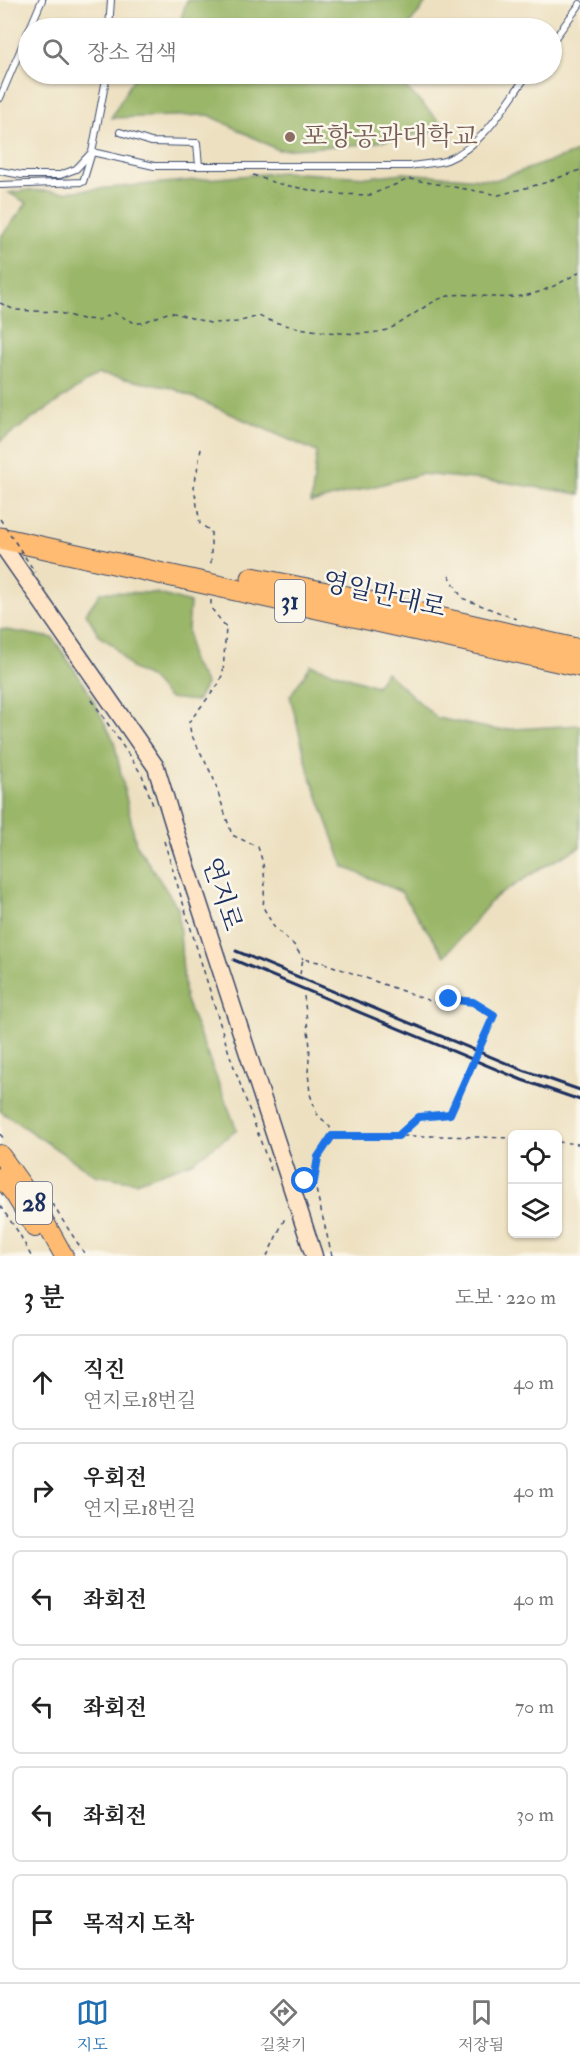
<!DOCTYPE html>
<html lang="ko">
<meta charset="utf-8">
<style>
:root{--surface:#fff;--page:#f2f2f2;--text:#222;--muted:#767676;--line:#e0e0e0;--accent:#1f6fb2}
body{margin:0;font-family:"IM FELL Double Pica","Noto Serif KR",serif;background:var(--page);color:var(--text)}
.controls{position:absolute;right:18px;bottom:18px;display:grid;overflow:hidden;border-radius:9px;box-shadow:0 2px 4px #0004}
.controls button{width:54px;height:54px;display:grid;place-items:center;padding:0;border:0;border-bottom:2px solid var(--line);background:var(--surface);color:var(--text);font:30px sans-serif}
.stop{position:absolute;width:18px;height:18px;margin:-14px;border:4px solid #1a73e8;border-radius:50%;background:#fff}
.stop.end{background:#1a73e8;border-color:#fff;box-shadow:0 2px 6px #0008}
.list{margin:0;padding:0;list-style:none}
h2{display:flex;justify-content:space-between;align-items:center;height:78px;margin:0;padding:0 24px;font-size:26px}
h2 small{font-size:20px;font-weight:400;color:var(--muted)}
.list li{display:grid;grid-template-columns:39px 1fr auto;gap:18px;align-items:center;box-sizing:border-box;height:96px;margin:0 12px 12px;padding:0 12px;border:2px solid var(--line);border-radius:9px}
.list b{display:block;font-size:22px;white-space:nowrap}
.list p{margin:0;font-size:20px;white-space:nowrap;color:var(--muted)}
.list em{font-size:20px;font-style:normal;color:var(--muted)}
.icon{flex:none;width:33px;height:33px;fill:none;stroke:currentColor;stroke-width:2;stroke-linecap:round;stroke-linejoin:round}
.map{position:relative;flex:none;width:580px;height:1256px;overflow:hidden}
.search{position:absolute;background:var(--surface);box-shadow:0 2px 4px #0004;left:18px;right:18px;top:18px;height:66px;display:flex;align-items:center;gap:15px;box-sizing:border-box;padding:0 21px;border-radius:33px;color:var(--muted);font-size:22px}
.sheet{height:726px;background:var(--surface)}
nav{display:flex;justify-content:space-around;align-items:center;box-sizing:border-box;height:84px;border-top:2px solid var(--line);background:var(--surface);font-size:16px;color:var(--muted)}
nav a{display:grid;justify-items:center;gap:3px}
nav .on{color:var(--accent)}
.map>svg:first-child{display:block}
.forest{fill:#9ab668;stroke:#5a7263;stroke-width:1.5}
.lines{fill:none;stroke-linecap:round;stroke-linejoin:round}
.lane-casing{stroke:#3a4a6d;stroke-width:8}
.secondary-casing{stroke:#3a4a6d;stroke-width:19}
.primary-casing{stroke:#3a4a6d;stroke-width:20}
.highway-casing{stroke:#3a4a6d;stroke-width:23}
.path{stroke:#3a4a6d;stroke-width:1.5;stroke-dasharray:4.5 4.5;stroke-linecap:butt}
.lane{stroke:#fff;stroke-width:6}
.secondary{stroke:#ffe4c6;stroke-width:16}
.primary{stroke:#febb71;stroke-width:18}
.highway{stroke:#febb71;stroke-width:21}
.rail{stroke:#1b2f5e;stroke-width:3}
.path-bridge{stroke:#3a4a6d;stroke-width:1.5;stroke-dasharray:4.5 4.5;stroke-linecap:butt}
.route{stroke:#1a73e8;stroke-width:8}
.education-dot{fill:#8d6e63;stroke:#fbf7ec;stroke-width:2}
.labels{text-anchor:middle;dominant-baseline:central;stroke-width:5;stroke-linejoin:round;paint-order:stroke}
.shield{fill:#fbf7ec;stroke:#5e6b89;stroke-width:1.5}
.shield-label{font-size:24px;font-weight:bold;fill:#1b2f5e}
.education-label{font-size:26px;fill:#785e54;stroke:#fbf7ec;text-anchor:start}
.street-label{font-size:26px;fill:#1b2f5e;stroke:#fbf7ec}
</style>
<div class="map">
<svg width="580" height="1256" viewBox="0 0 580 1256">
<rect width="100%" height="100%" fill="#fbf7ec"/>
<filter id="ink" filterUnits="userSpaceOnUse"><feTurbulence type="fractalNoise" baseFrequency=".0167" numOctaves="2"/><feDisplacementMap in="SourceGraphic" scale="12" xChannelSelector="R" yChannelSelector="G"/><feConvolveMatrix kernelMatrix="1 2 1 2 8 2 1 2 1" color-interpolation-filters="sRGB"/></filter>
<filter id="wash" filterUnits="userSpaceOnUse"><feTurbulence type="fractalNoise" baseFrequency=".008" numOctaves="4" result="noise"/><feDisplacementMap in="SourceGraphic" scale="24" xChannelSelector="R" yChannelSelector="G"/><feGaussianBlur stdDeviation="1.35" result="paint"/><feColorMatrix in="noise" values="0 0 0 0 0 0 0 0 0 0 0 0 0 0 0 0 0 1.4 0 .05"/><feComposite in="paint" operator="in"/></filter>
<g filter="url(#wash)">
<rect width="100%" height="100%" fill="#ede0c0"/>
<g class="forest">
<polygon points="187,0 428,0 407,28 178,28"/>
<polygon points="136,74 393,74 447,129 366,144 278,150 209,115 111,118"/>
<polygon points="580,151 580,494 503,482 421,474 311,503 317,452 172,388 98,374 0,441 0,238 27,203 9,193 28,190 64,192 284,172 368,177 403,173 495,180"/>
<polygon points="101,592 156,593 190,603 188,630 191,660 206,684 197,701 168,698 150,678 131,668 112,644 100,637 86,613"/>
<polygon points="0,629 53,638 86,687 114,741 136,844 178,908 185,998 237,1130 192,1162 136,1182 95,1175 0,1111"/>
<polygon points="311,665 376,686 386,672 437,718 498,730 580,725 580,847 543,867 494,898 445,956 401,892 344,867 309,772 290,696"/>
</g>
</g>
<g filter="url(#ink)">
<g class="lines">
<g class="lane-casing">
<g id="lane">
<polyline points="30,28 42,0"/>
<polyline points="109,28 111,0"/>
<polyline points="552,42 580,4"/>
<polyline points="0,98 28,32"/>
<polyline points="120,132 151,142 197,143 199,166"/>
<polyline points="0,171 22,175 60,175 76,169 92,152 107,74"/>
<path d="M 0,185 L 83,182 L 92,152 L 154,166 L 410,166 C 421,164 436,164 447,160 C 484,145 505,105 528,74"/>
</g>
</g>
<g class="secondary-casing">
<polyline id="secondary" points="0,542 156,767 178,839 314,1256"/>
</g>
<g class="primary-casing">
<g id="primary">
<polyline points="0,1154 32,1199 64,1256"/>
<polyline points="0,1177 14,1194 35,1228"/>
</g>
</g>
<g class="highway-casing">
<g id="highway">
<polyline points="0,538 580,666"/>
<polyline points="252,578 347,597 580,650"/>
</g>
</g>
<g class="path">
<polyline points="253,175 275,183 329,194 370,195 409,179 499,195 544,183 580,170"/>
<path d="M 0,303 L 15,310 L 56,312 L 82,319 L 98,320 L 114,313 L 135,323 L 141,323 L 170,312 L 210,323 L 237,322 L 259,316 C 282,329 364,340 389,329 C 411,319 429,299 453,295 C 473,293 493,299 513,297 C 536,296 561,284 580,271"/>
<polyline points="201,449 194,487 200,524 211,531 211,565"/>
<polyline points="449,575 462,598 516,619"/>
<polyline points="211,600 211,608 226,627 223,673 218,685 189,722 191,734 213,777 232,835 258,847 263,863 265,883 263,907 274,927 294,945 303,959"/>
<polyline points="92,700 142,775 153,805"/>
<polyline points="164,841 229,1053 272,1173"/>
<polyline points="300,974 303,959 324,963 433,1002 449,999 473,1002 494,1015 486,1033"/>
<polyline points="304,996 310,1047 308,1072 310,1094 317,1114 330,1127 331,1135"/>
<polyline points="0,1134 5,1140"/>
<polyline points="399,1135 419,1117 450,1114 468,1072"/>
<polyline points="558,1142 580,1144"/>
<polyline points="305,1181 313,1181"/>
<polyline points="52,1204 86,1256"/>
<polyline points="0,1206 19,1233 31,1256"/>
<polyline points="267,1256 286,1216"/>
<polyline points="332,1256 314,1181 318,1157 331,1136 441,1136 512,1138"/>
</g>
<use href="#lane" class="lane"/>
<use href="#secondary" class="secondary"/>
<use href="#primary" class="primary"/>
<use href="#highway" class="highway"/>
<g class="rail">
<polyline points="236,951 523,1070 580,1090"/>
<polyline points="234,960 522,1080 580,1100"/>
</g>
<g class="path-bridge">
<polyline points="0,519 35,572"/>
<polyline points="468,1072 486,1033"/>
</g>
</g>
</g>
<g class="lines" filter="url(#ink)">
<polyline class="route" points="305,1181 314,1181 318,1157 332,1136 398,1136 419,1117 450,1114 494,1015 473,1002 449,999"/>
</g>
<circle class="education-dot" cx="290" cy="137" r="6"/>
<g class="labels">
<g class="shield">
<rect x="275" y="580" width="30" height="42" rx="4.5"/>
<rect x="16" y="1182" width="36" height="42" rx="4.5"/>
</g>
<g class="shield-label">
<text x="290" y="601">31</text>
<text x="34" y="1203">28</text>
</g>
<g class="education-label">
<text x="302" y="137">포항공과대학교</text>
</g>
<g class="street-label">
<text transform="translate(384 595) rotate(13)">영일만대로</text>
<text transform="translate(222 894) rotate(72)">연지로</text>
</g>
</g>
</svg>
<div class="controls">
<button><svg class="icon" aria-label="locate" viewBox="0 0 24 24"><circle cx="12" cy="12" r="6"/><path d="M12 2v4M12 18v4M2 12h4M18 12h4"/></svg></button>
<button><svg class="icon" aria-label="layers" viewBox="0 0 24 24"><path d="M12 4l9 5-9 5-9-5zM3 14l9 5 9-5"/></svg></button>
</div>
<div class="stop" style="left:305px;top:1181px"></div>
<div class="stop end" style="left:449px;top:999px"></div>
<div class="search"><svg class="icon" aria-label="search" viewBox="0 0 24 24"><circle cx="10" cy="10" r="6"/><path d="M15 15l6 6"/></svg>장소 검색</div>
</div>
<section class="sheet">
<h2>3 분<small>도보 · 220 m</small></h2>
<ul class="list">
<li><svg class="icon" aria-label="ahead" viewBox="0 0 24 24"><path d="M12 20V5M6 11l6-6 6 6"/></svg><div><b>직진</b><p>연지로18번길</p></div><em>40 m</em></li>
<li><svg class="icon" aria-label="right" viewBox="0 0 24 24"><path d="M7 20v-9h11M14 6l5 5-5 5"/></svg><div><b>우회전</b><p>연지로18번길</p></div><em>40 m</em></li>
<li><svg class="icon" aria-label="left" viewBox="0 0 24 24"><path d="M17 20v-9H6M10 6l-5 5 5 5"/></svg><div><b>좌회전</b></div><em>40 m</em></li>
<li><svg class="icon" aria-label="left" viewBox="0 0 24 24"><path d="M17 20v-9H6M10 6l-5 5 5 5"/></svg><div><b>좌회전</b></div><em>70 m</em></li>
<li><svg class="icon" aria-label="left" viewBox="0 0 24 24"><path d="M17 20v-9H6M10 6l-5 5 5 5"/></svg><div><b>좌회전</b></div><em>30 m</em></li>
<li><svg class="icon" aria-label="arrive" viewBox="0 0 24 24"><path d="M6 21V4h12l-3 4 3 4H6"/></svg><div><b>목적지 도착</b></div></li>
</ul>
</section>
<nav>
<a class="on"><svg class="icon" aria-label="map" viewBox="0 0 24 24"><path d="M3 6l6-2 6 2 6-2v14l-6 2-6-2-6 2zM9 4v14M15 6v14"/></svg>지도</a>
<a><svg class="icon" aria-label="directions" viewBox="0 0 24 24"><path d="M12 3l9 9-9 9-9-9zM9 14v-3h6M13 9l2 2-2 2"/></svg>길찾기</a>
<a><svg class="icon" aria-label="saved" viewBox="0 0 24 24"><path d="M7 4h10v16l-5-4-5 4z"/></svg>저장됨</a>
</nav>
